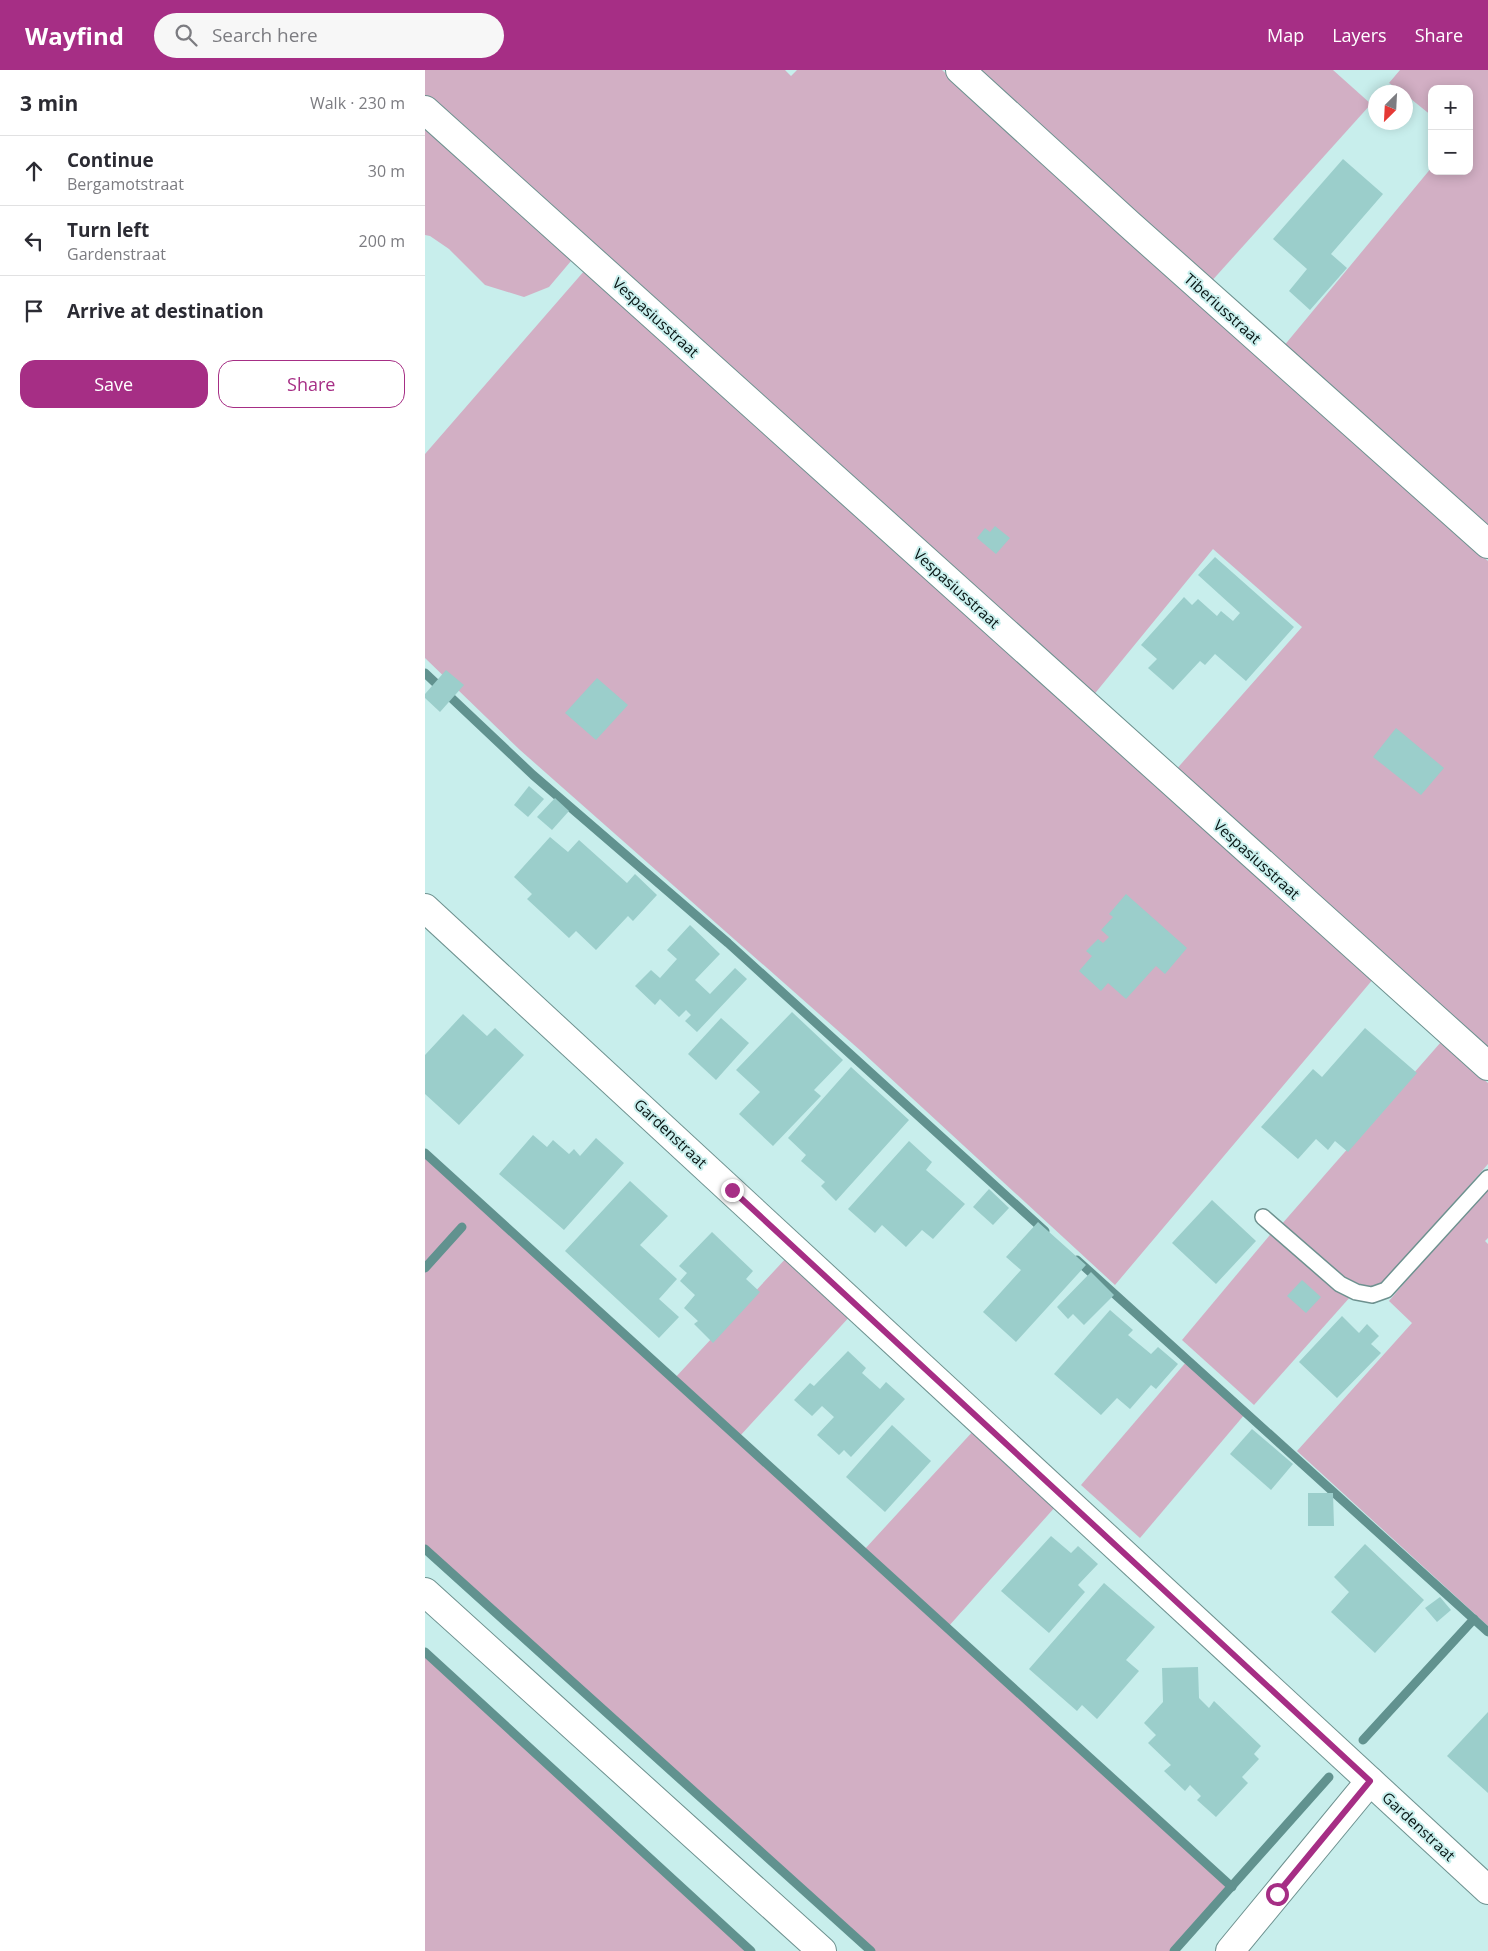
<!DOCTYPE html>
<meta charset="utf-8">
<style>
:root{--surface:#fff;--page:#f7f7f7;--text:#2b2b33;--muted:#7c7c81;--line:#e1e1e2;--accent:#a62e85}
body{margin:0;font-family:"Open Sans",sans-serif;background:var(--page);color:var(--text)}
.controls{position:absolute;right:15px;top:15px;display:grid;overflow:hidden;border-radius:10px;box-shadow:0 2px 12px #0003}
.controls button{width:45px;height:45px;display:grid;place-items:center;padding:0;border:0;border-bottom:1px solid var(--line);background:var(--surface);color:var(--text);font:25px sans-serif}
.compass{position:absolute;left:943px;top:15px;width:45px;height:45px;border-radius:50%;background:var(--surface);box-shadow:0 2px 12px #0003;rotate:204deg}
.stop{position:absolute;width:15px;height:15px;margin:-11px;border:4px solid #a62e85;border-radius:50%;background:#fff}
.stop.end{background:#a62e85;border-color:#fff;box-shadow:0 1px 5px #0008}
.list{margin:0;padding:0;list-style:none}
h2{display:flex;justify-content:space-between;align-items:center;height:65px;margin:0;padding:0 20px;font-size:21px}
h2 small{font-size:16px;font-weight:400;color:var(--muted)}
.list li{display:grid;grid-template-columns:32px 1fr auto;gap:15px;align-items:center;box-sizing:border-box;height:70px;padding:0 20px;border-top:1px solid var(--line)}
.list b{display:block;font-size:19px;white-space:nowrap}
.list p{margin:0;font-size:16px;white-space:nowrap;color:var(--muted)}
.list em{font-size:16px;font-style:normal;color:var(--muted)}
.actions{display:flex;gap:10px;padding:15px 20px}
.actions a{flex:1;padding:11px 0;border:1px solid var(--accent);border-radius:15px;text-align:center;font-size:18px;color:var(--accent)}
.actions .main{background:var(--accent);color:#fff}
.icon{flex:none;width:28px;height:28px;fill:none;stroke:currentColor;stroke-width:2;stroke-linecap:round;stroke-linejoin:round}
.map{position:relative;flex:none;width:1063px;height:1881px;overflow:hidden}
header{display:flex;align-items:center;gap:30px;box-sizing:border-box;height:70px;padding:0 25px;background:var(--accent);color:#fff}
header strong{font-size:24px}
nav{display:flex;gap:28px;margin-inline-start:auto;font-size:18px}
.search{width:350px;height:45px;background:var(--page);display:flex;align-items:center;gap:12px;box-sizing:border-box;padding:0 18px;border-radius:28px;color:var(--muted);font-size:19px}
main{display:flex}
aside{flex:1;background:var(--surface)}
.map>svg:first-child{display:block}
.green{fill:#d2afc4}
.lines{fill:none;stroke-linecap:round;stroke-linejoin:round}
.stream{stroke:#61928f;stroke-width:9}
.building{fill:#9bcecb}
.lane-casing{stroke:#6d918f;stroke-width:18}
.street-casing{stroke:#6d918f;stroke-width:30}
.lane{stroke:#fff;stroke-width:15}
.street{stroke:#fff;stroke-width:28}
.route{stroke:#a62e85;stroke-width:6}
.labels{text-anchor:middle;dominant-baseline:central;stroke-width:4;stroke-linejoin:round;paint-order:stroke}
.street-label{font-size:15px;fill:#051211;stroke:#c8eeec}
</style>
<header>
<strong>Wayfind</strong>
<div class="search"><svg class="icon" aria-label="search" viewBox="0 0 24 24"><circle cx="10" cy="10" r="6"/><path d="M15 15l6 6"/></svg>Search here</div>
<nav><a>Map</a><a>Layers</a><a>Share</a></nav>
</header>
<main>
<aside>
<h2>3 min<small>Walk · 230 m</small></h2>
<ul class="list">
<li><svg class="icon" aria-label="ahead" viewBox="0 0 24 24"><path d="M12 20V5M6 11l6-6 6 6"/></svg><div><b>Continue</b><p>Bergamotstraat</p></div><em>30 m</em></li>
<li><svg class="icon" aria-label="left" viewBox="0 0 24 24"><path d="M17 20v-9H6M10 6l-5 5 5 5"/></svg><div><b>Turn left</b><p>Gardenstraat</p></div><em>200 m</em></li>
<li><svg class="icon" aria-label="arrive" viewBox="0 0 24 24"><path d="M6 21V4h12l-3 4 3 4H6"/></svg><div><b>Arrive at destination</b></div></li>
</ul>
<div class="actions"><a class="main">Save</a><a>Share</a></div>
</aside>
<div class="map">
<svg width="1063" height="1881" viewBox="0 0 1063 1881">
<rect width="100%" height="100%" fill="#c8eeec"/>
<g class="green">
<polygon points="0,0 360,0 366,6 372,0 517,0 1063,491 1063,983 749,702 877,557 788,479 667,627 0,28"/>
<polygon points="548,0 908,0 946,34 784,214"/>
<polygon points="975,0 1063,0 1063,460 858,277 1007,97 1007,101 1044,101 1044,19 1007,19 1007,46 981,25 981,22 977,22 964,13"/>
<polygon points="0,54 142,182 146,191 124,217 99,227 60,215 24,179 5,166 0,165"/>
<polygon points="160,200 949,908 690,1215 436,981 95,680 0,588 0,384"/>
<polygon points="1016,972 1063,1013 1063,1094 957,1217 940,1218 925,1214 856,1155"/>
<polygon points="0,1083 249,1309 363,1186 427,1244 314,1367 439,1480 550,1359 631,1436 523,1557 807,1817 749,1881 446,1881 0,1479"/>
<polygon points="1063,1114 1063,1168 1060,1171 1063,1174 1063,1556 872,1381 987,1253 964,1231"/>
<polygon points="849,1160 926,1226 829,1335 757,1270"/>
<polygon points="762,1291 820,1344 715,1468 656,1415"/>
<polygon points="0,1582 326,1881 0,1881"/>
</g>
<g class="lines">
<g class="stream">
<polyline points="0,603 108,705 303,873 620,1161"/>
<polyline points="0,1083 807,1817"/>
<polyline points="652,1190 1063,1562"/>
<polyline points="0,1198 37,1157"/>
<polyline points="0,1479 446,1881"/>
<polyline points="0,1582 326,1881"/>
<polyline points="938,1670 1049,1549"/>
<polyline points="749,1881 904,1707"/>
</g>
</g>
<g class="building">
<polygon points="918,89 958,124 906,184 922,198 885,240 864,221 882,199 848,169"/>
<polygon points="570,456 585,468 571,484 552,468 560,458 565,462"/>
<polygon points="790,487 869,557 821,611 790,584 780,595 775,591 748,620 723,598 732,589 716,575 759,527 767,535 773,529 792,546 796,541 808,551 815,543 773,505"/>
<polygon points="21,600 39,615 15,642 0,628 0,624"/>
<polygon points="172,608 203,635 171,670 140,643"/>
<polygon points="971,658 1019,698 996,725 948,687"/>
<polygon points="104,716 119,729 103,747 89,735"/>
<polygon points="130,728 144,741 127,760 112,747"/>
<polygon points="125,767 143,782 154,770 202,813 210,804 232,825 208,851 203,846 171,880 151,861 144,868 102,829 107,824 89,807"/>
<polygon points="701,824 762,878 740,904 731,896 701,929 683,913 676,921 654,901 667,886 661,881 673,869 678,873 684,867 676,860 688,847 684,844"/>
<polygon points="265,855 295,884 270,910 285,924 310,898 322,909 272,962 260,951 266,945 261,940 254,947 235,929 230,935 210,916 226,900 235,908 252,889 242,880"/>
<polygon points="367,942 418,990 389,1020 396,1026 348,1076 314,1044 335,1022 311,1000"/>
<polygon points="38,944 62,966 70,958 99,985 34,1055 0,1024 0,985"/>
<polygon points="296,948 324,973 291,1010 263,984"/>
<polygon points="940,958 992,1003 923,1082 910,1071 903,1080 891,1069 873,1089 836,1057 888,999 897,1007"/>
<polygon points="426,997 484,1050 411,1131 396,1116 400,1112 376,1091 381,1085 363,1068"/>
<polygon points="108,1065 122,1077 128,1070 144,1084 149,1079 155,1086 171,1068 199,1093 139,1160 74,1104"/>
<polygon points="484,1071 507,1092 501,1100 540,1134 508,1169 497,1160 481,1177 457,1155 450,1163 423,1139"/>
<polygon points="205,1111 243,1146 215,1175 252,1209 234,1229 254,1247 234,1268 140,1181"/>
<polygon points="564,1119 584,1138 568,1155 548,1137"/>
<polygon points="787,1130 831,1171 791,1214 747,1173"/>
<polygon points="613,1152 661,1195 591,1272 558,1242 596,1200 581,1187"/>
<polygon points="287,1162 328,1201 321,1209 335,1222 288,1273 269,1254 273,1251 259,1238 270,1225 255,1211 262,1203 254,1196"/>
<polygon points="666,1202 689,1225 659,1255 648,1244 643,1249 632,1237"/>
<polygon points="877,1210 896,1227 881,1243 862,1226"/>
<polygon points="685,1240 708,1260 703,1265 726,1284 733,1277 753,1294 731,1319 726,1315 705,1339 692,1328 676,1345 629,1304"/>
<polygon points="917,1246 934,1263 942,1254 954,1266 946,1274 956,1283 912,1328 874,1292"/>
<polygon points="423,1281 441,1298 437,1303 455,1319 461,1312 480,1329 426,1387 419,1380 414,1385 392,1365 409,1347 397,1336 387,1346 369,1330 385,1313 389,1316"/>
<polygon points="467,1355 506,1391 460,1442 421,1407"/>
<polygon points="827,1359 868,1394 846,1420 805,1384"/>
<polygon points="883,1423 908,1423 909,1456 883,1456"/>
<polygon points="626,1466 646,1483 653,1476 673,1494 653,1515 660,1522 624,1563 576,1521"/>
<polygon points="940,1474 999,1530 950,1583 906,1542 924,1522 909,1507"/>
<polygon points="679,1513 730,1557 701,1590 714,1601 672,1649 657,1635 652,1641 604,1599"/>
<polygon points="1015,1527 1026,1540 1012,1552 1000,1538"/>
<polygon points="773,1597 774,1628 784,1638 789,1631 836,1676 829,1684 834,1689 817,1707 823,1713 791,1747 772,1730 776,1726 765,1715 760,1721 739,1701 746,1695 723,1673 731,1665 719,1653 738,1632 737,1598"/>
<polygon points="1063,1642 1063,1723 1022,1686"/>
</g>
<g class="lines">
<g class="lane-casing">
<polyline id="lane" points="838,1147 915,1214 931,1222 947,1225 961,1220 1063,1108"/>
</g>
<g class="street-casing">
<g id="street">
<polyline points="535,0 704,154 1063,474"/>
<polyline points="0,40 1063,996"/>
<polyline points="0,838 1063,1820"/>
<polyline points="0,1522 397,1881"/>
<polyline points="805,1881 945,1711"/>
</g>
</g>
<use href="#lane" class="lane"/>
<use href="#street" class="street"/>
</g>
<g class="lines">
<polyline class="route" points="307,1120 945,1711 852,1824"/>
</g>
<g class="labels">
<g class="street-label">
<text transform="translate(798 238) rotate(42)">Tiberiusstraat</text>
<text transform="translate(231 247) rotate(42)">Vespasiusstraat</text>
<text transform="translate(532 518) rotate(42)">Vespasiusstraat</text>
<text transform="translate(832 789) rotate(42)">Vespasiusstraat</text>
<text transform="translate(246 1063) rotate(43)">Gardenstraat</text>
<text transform="translate(994 1756) rotate(43)">Gardenstraat</text>
</g>
</g>
</svg>
<div class="controls">
<button>+</button>
<button>−</button>
</div>
<svg class="compass" viewBox="-18 -18 36 36"><path d="M0-13l5 13h-10z" fill="#e53935"/><path d="M0 13l5-13h-10z" fill="#7c7c81"/></svg>
<div class="stop" style="left:852px;top:1824px"></div>
<div class="stop end" style="left:307px;top:1120px"></div>
</div>
</main>
